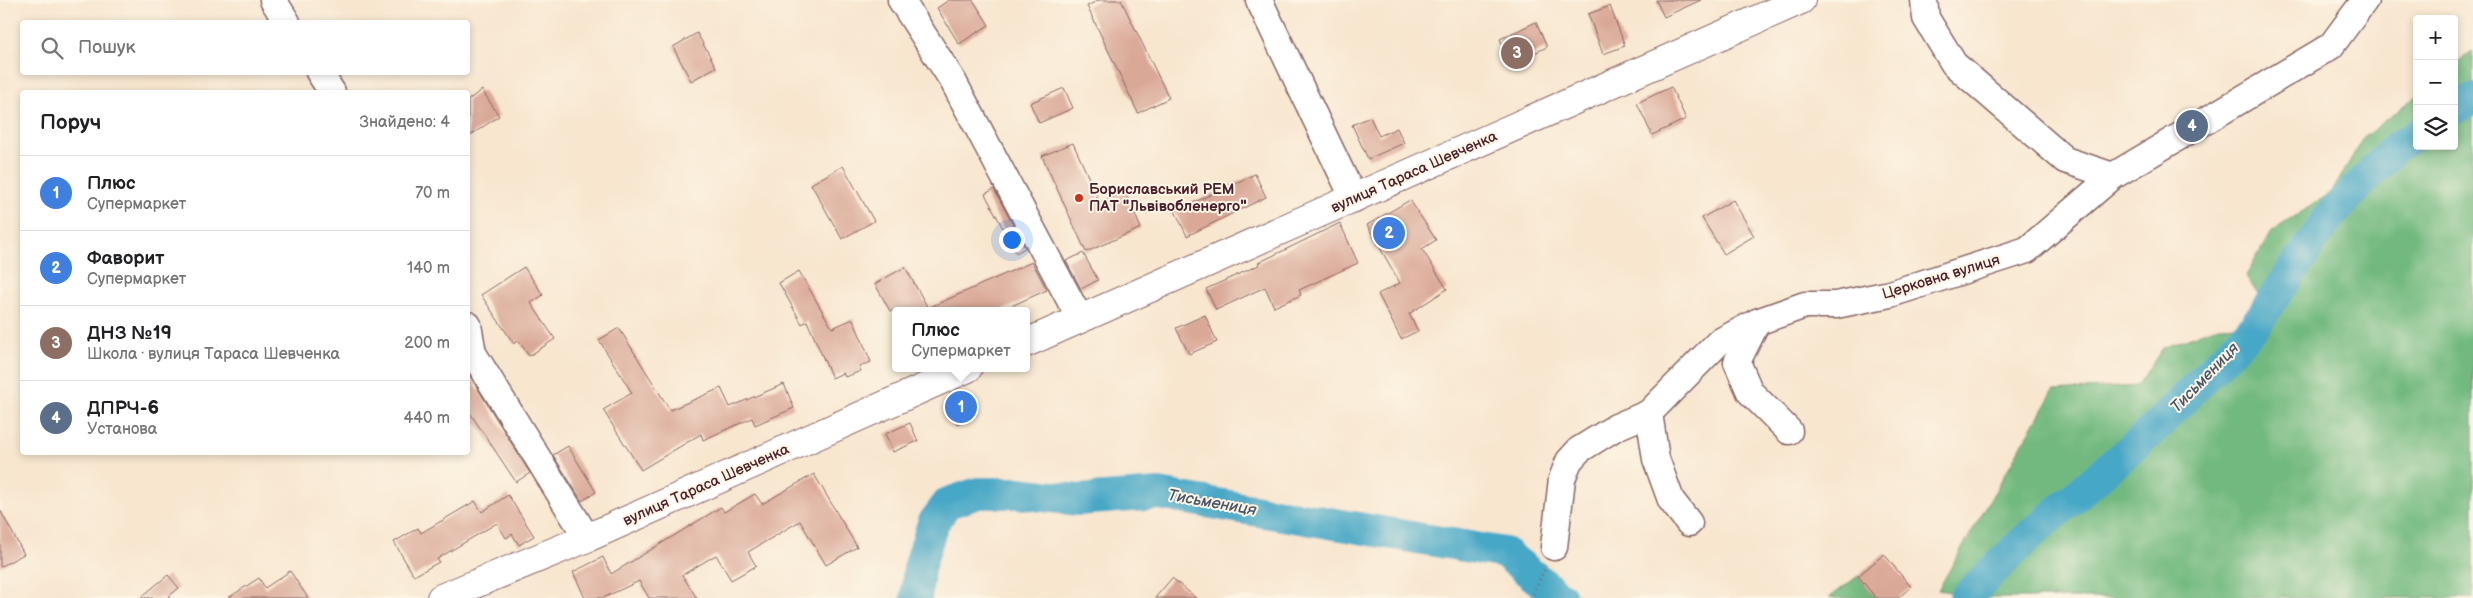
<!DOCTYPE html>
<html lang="uk">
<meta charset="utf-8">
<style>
:root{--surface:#fff;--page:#f2f2f2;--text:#202124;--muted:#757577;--line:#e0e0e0;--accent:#111827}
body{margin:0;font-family:"Balsamiq Sans",sans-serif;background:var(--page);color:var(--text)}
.controls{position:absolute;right:15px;top:15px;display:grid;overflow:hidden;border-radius:5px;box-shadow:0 2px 8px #0003}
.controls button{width:45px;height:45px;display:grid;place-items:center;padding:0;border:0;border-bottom:1px solid var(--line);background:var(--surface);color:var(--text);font:25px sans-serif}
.you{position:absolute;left:1011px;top:239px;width:18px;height:18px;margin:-12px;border:4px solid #fff;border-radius:50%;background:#1a73e8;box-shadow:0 0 0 8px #1a73e833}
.badge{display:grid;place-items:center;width:32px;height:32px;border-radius:50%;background:var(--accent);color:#fff;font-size:16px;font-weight:700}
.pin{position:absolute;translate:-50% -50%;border:2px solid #fff;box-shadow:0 1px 5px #0006}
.popup{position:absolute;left:892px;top:307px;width:138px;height:65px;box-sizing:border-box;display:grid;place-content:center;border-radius:5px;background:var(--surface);filter:drop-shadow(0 1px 4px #0005);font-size:16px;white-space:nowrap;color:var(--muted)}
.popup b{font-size:19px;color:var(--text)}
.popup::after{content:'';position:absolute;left:50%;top:100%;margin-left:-10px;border:10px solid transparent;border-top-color:var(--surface)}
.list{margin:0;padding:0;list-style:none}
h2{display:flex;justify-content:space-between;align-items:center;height:65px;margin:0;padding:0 20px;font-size:21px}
h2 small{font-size:16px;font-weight:400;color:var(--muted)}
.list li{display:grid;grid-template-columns:32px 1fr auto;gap:15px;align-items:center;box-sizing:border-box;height:75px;padding:0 20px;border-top:1px solid var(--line)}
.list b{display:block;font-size:19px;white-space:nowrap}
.list p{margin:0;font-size:16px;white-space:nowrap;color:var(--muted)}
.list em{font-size:16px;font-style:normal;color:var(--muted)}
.icon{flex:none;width:28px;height:28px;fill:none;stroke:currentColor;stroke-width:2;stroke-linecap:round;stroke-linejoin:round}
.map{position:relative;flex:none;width:2473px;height:598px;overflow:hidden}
.search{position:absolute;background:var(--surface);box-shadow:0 2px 8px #0003;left:20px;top:20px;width:450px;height:55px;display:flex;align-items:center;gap:12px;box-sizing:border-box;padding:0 18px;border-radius:5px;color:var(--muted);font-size:19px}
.panel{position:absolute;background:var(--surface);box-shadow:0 2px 8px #0003;left:20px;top:90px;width:450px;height:365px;border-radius:5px}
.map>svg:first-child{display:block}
.forest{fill:#72b97f;stroke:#5e6c55}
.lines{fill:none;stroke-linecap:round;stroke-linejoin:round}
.river{stroke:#47a7c6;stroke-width:32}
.building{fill:#daa897}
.minor-casing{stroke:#876564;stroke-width:29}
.major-casing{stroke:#876564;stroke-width:30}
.path{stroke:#876564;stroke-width:3;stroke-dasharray:1 4;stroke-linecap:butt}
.minor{stroke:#fff;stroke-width:26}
.major{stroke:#fff;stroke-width:28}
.poi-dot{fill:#c8321e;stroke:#fcf5e5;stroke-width:2}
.labels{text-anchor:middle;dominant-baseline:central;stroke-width:4;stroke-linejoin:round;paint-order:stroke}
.street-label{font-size:15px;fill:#4a1f2b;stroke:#fcf5e5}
.poi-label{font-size:15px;font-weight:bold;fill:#4a1f2b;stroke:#fcf5e5;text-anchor:start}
.water-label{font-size:16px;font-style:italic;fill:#495569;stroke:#fcf5e5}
</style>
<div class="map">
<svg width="2473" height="598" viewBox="0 0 2473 598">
<rect width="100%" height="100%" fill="#fcf5e5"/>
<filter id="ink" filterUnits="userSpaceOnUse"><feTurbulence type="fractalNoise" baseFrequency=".02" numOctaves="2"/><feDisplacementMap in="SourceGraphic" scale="10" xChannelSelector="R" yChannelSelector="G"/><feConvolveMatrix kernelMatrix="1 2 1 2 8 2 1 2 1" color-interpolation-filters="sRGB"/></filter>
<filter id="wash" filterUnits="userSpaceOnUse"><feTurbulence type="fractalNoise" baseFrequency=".0096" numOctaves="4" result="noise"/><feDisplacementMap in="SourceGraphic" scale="20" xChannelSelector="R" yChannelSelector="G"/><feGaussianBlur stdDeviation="1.12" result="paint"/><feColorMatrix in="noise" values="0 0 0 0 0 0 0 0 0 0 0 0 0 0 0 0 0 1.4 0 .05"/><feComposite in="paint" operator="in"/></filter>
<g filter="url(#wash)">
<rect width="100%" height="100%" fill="#f8e6cf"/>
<g class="forest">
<polygon points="2473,51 2473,598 1962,598 1963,594 1938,590 2053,391 2137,386 2163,348 2218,326 2276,323 2246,276 2271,232 2332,192 2363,138 2417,96 2417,146 2454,146 2454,66"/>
<polygon points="1858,576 1876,598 1829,598"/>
</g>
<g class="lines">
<g class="river">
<polyline points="2454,109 2473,99"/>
<polyline points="916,598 919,568 933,523 948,503 978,493 1018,493 1078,500 1159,494 1505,553 1561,598"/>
<polyline points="1965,598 2028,537 2155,428 2254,327 2330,216 2396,147 2417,134"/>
</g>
</g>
<g id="blocks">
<g class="building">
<polygon points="949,0 973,0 989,25 959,44 937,8"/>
<polygon points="1099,0 1121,0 1169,98 1138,113 1087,6"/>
<polygon points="1656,0 1701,0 1664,17"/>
<polygon points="1610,6 1625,46 1603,54 1588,14"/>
<polygon points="1536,22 1547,47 1511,64 1500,39"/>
<polygon points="697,33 716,67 691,81 673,47"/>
<polygon points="1671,87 1686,119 1652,135 1637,103"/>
<polygon points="1064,88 1073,108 1039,123 1030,103"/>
<polygon points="482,90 499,116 468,137 468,100"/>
<polygon points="1370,117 1379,136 1397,128 1404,143 1368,159 1352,125"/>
<polygon points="1073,143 1100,203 1125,192 1141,228 1086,252 1042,156"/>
<polygon points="843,166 874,221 842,239 811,184"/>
<polygon points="1255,174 1266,197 1187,236 1175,211"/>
<polygon points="994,189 1025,248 1016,253 985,194"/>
<polygon points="1410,200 1436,240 1422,249 1447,289 1409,314 1418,331 1401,339 1378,294 1400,283 1367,225"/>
<polygon points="1733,200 1754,236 1724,254 1702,218"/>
<polygon points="1340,223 1358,263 1299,290 1301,295 1274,307 1265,287 1216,310 1206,289 1259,265 1258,263"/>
<polygon points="1083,253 1098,280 1081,289 1066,261"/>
<polygon points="1032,262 1047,290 1000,311 890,311 875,284 905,267 928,308"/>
<polygon points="524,267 543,295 531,303 555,339 529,356 518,340 514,344 481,295"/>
<polygon points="799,271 832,328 853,319 871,362 859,367 861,371 845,377 843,373 832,378 807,321 802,324 779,283"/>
<polygon points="1205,315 1217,342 1189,354 1176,328"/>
<polygon points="619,328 670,410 721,388 730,407 784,384 794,408 755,425 752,418 703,440 701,434 641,470 603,410 632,393 599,340"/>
<polygon points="468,373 530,473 516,482 468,410"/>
<polygon points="966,392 977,414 957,424 946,402"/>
<polygon points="910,423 918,441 893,452 885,434"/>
<polygon points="568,446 596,492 582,501 553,455"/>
<polygon points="814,474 857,547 826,565 800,521 748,552 756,566 731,580 716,555 682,575 697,598 649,598 639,581 603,598 585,598 573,572 603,557 611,574 721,507 724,512 755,494 762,504"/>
<polygon points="508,495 534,536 519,545 512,534 506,538 497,523 437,559 439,562 414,576 394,542 418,528 421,533 475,501 482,512"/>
<polygon points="0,510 24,554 0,567"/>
<polygon points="1884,554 1911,587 1898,598 1876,598 1858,576"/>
<polygon points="290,571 308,598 228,598 259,578 265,588"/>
<polygon points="168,575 179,588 167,598 140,598"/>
<polygon points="1172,578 1196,598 1155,598"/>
</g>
</g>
</g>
<g filter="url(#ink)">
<use href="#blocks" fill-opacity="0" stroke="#876564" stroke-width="1"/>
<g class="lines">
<g class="minor-casing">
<g id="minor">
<polyline points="273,0 287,22"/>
<polyline points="901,0 953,81 1080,319"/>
<polyline points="1259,0 1354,199"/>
<polyline points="1924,0 1926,18 1954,64 2065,160 2113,176"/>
<polyline points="319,72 332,92"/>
<polyline points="1757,322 1737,362 1750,392 1789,431"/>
<polyline points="468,325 473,353 587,538"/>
<polyline points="1649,413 1656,459 1671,500 1689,523"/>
<polyline points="1554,547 1562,479 1569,461 1579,450 1616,427 1649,413 1719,342 1757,322 1805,305 1836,305 1890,294 2027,250 2113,176 2331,46 2365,0"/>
</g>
</g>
<g class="major-casing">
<g id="major">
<polyline points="1026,343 1801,0"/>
<polyline points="441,598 587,538 968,368"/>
</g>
</g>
<polyline class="path" points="1531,598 1546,566"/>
<use href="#minor" class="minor"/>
<use href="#major" class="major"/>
</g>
</g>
<circle class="poi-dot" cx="1079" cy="198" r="5"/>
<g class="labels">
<g class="street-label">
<text transform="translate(1414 172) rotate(-24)">вулиця Тараса Шевченка</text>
<text transform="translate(1941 277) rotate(-17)">Церковна вулиця</text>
<text transform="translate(706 485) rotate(-24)">вулиця Тараса Шевченка</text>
</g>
<g class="poi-label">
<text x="1089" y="189">Бориславський РЕМ<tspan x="1089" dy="17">ПАТ "Львівобленерго"</tspan></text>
</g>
<g class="water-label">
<text transform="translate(2205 378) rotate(-46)">Тисьмениця</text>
<text transform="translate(1212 503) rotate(10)">Тисьмениця</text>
</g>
</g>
</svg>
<div class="controls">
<button>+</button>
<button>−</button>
<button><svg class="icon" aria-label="layers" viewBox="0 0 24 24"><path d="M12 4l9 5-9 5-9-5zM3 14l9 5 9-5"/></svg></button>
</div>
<div class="you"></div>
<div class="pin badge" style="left:961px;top:407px;background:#3f7fe0">1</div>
<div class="popup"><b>Плюс</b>Супермаркет</div>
<div class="pin badge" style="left:1389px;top:233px;background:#3f7fe0">2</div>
<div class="pin badge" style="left:1517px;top:53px;background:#8d6e63">3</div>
<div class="pin badge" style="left:2192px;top:126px;background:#5c6f8a">4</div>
<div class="search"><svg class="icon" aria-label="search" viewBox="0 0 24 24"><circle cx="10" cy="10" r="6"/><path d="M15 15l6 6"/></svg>Пошук</div>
<section class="panel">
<h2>Поруч<small>Знайдено: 4</small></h2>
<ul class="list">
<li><span class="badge" style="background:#3f7fe0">1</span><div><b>Плюс</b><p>Супермаркет</p></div><em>70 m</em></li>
<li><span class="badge" style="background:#3f7fe0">2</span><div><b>Фаворит</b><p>Супермаркет</p></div><em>140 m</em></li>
<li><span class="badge" style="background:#8d6e63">3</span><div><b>ДНЗ №19</b><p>Школа · вулиця Тараса Шевченка</p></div><em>200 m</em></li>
<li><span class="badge" style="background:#5c6f8a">4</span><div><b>ДПРЧ-6</b><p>Установа</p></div><em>440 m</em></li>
</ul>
</section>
</div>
